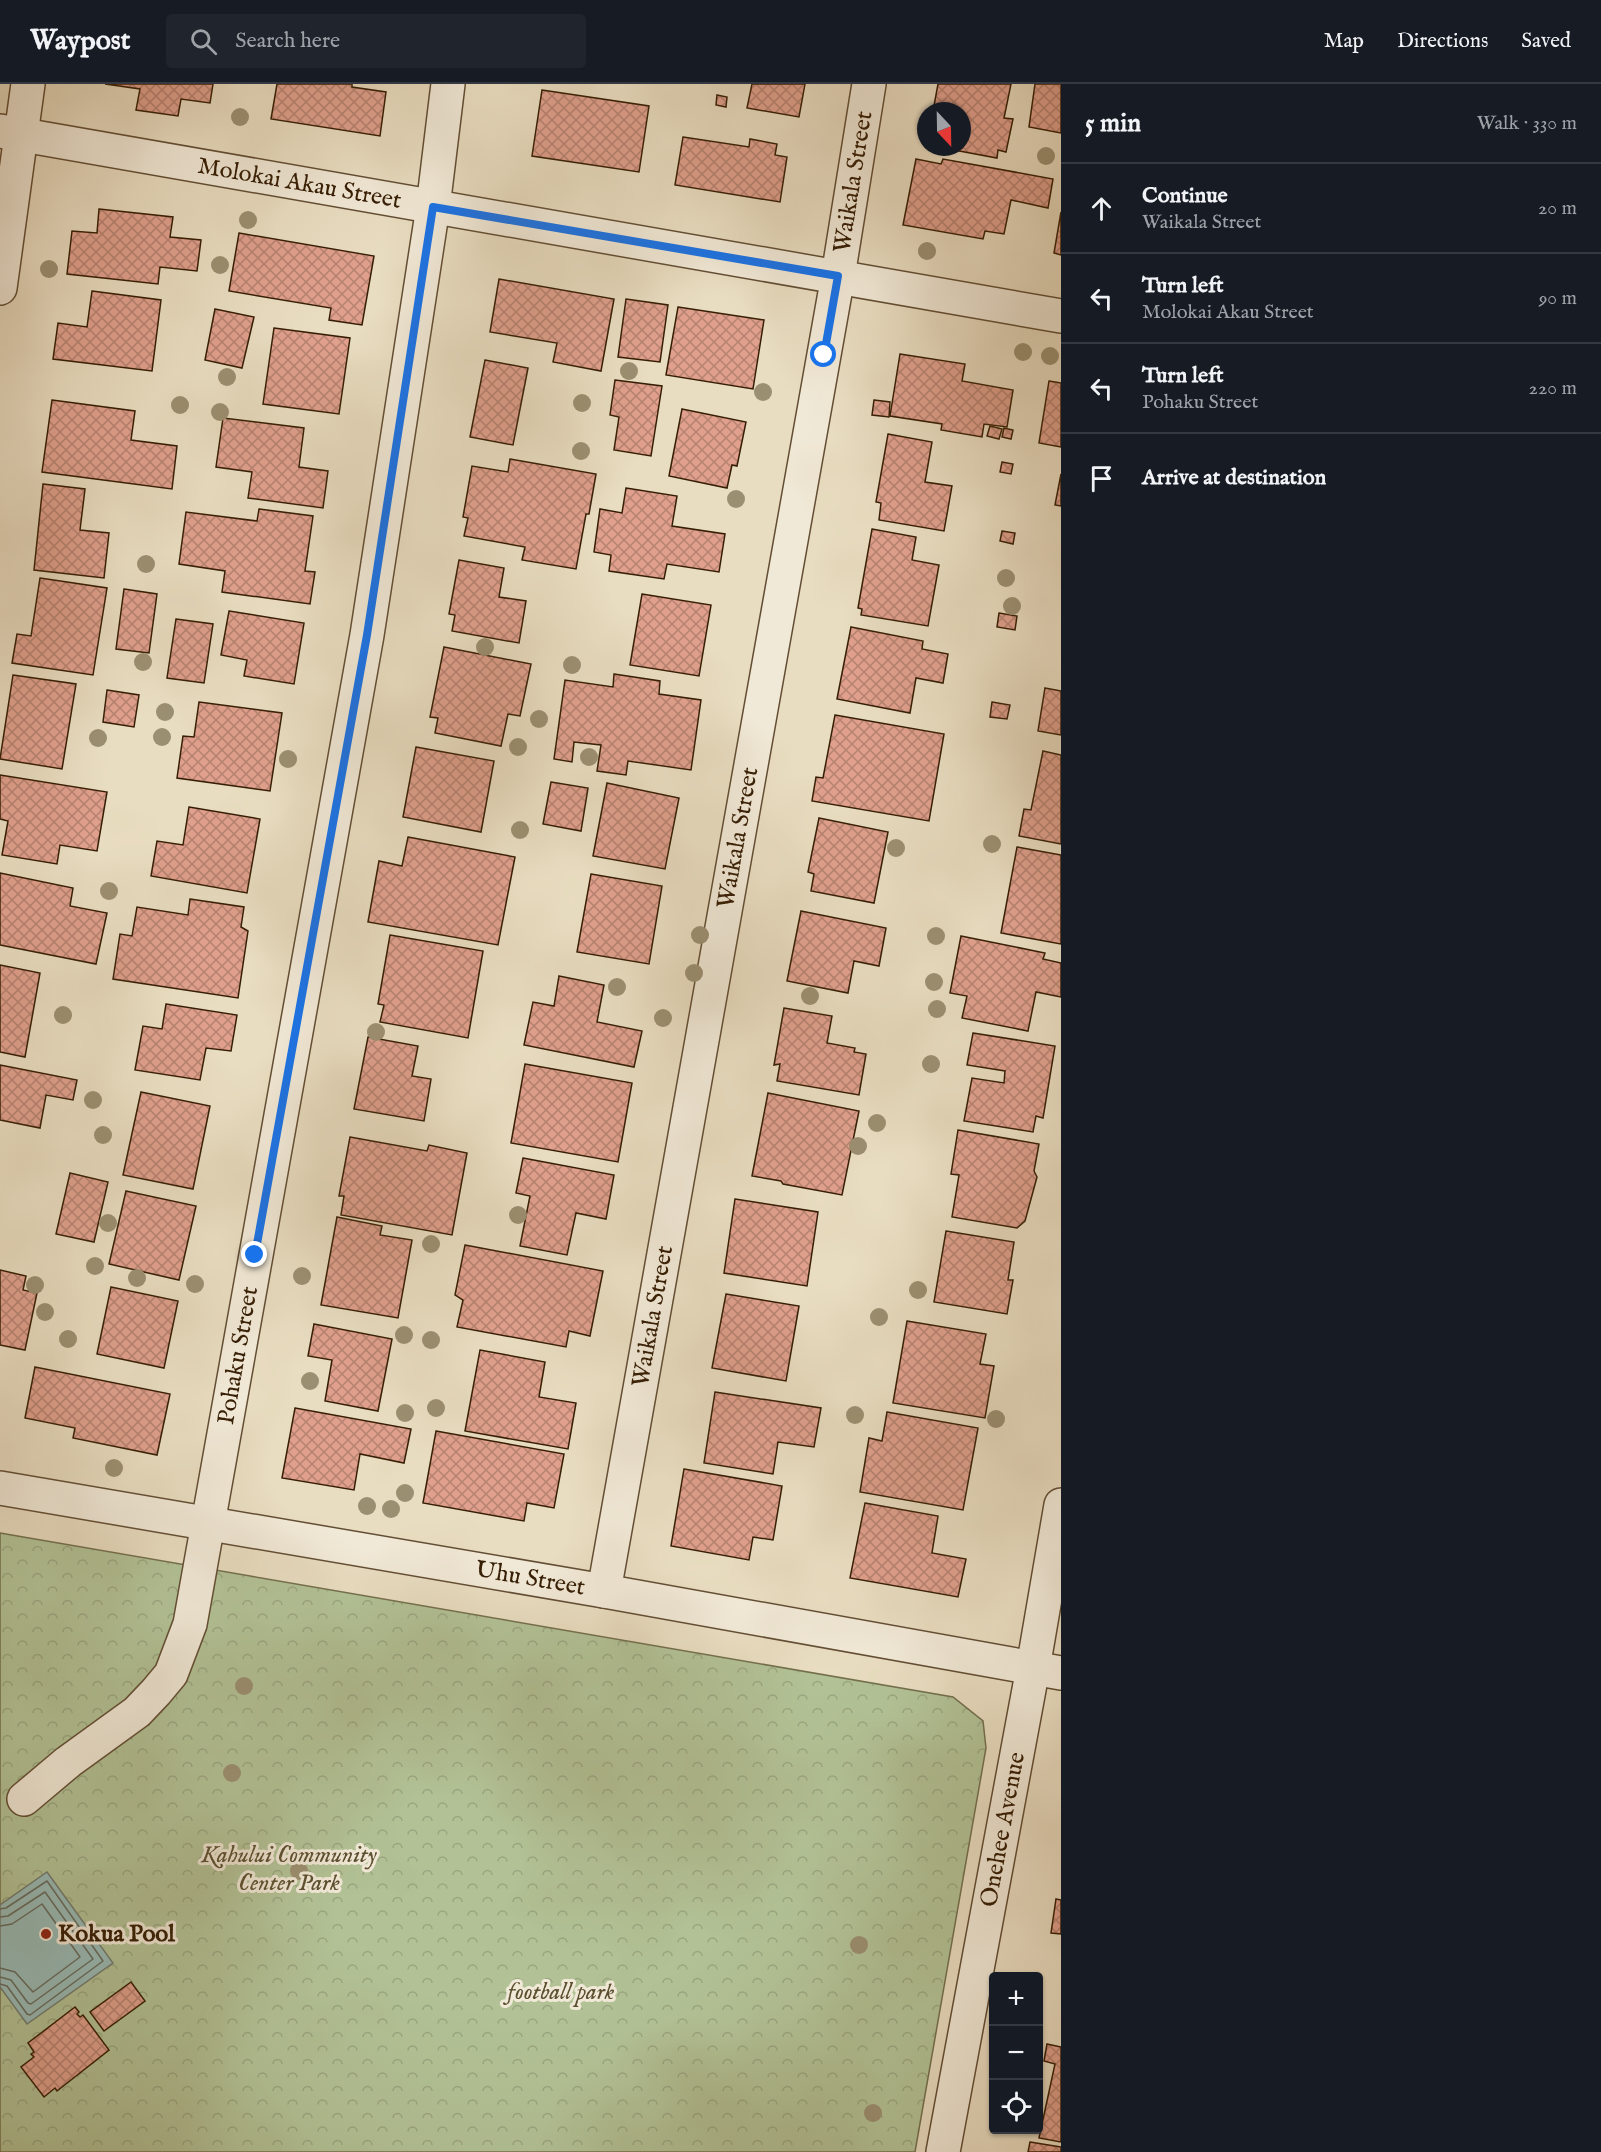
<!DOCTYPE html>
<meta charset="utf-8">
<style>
:root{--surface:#171b24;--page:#20242c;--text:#f1f3f6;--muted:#9ea1a6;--line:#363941}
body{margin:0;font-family:"IM FELL English",serif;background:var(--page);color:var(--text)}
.controls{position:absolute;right:18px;bottom:18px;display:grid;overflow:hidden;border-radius:6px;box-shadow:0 2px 4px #0004}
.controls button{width:54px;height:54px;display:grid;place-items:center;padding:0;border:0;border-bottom:2px solid var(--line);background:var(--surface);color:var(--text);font:30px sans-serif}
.compass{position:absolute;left:917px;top:18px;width:54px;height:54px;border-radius:50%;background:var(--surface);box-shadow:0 2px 4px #0004;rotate:158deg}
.stop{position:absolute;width:18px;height:18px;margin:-14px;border:4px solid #1a73e8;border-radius:50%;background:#fff}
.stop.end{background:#1a73e8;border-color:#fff;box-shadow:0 2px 6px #0008}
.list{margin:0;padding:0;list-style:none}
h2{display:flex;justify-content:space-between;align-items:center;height:78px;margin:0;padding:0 24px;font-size:26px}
h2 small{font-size:20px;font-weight:400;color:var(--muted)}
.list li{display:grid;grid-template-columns:39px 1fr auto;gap:18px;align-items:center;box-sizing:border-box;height:90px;padding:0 24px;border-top:2px solid var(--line)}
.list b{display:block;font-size:22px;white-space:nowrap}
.list p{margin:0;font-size:20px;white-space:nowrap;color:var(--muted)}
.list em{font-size:20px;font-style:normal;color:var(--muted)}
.icon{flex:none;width:33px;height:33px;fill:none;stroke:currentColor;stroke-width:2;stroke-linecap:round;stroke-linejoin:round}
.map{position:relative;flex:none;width:1061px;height:2068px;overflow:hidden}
header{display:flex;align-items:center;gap:36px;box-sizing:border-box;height:84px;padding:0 30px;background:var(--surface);border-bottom:2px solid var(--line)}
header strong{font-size:28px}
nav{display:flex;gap:33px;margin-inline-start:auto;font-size:21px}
.search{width:420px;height:54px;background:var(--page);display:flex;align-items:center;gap:15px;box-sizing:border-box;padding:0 21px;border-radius:6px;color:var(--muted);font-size:22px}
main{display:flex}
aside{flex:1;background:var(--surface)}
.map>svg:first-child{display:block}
.forest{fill:url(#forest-crowns);stroke:#74704e;stroke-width:1.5}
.water{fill:#98bbb7;stroke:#717c70;stroke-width:1.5}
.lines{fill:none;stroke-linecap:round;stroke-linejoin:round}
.shore{stroke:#676c5e;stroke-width:1.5}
.building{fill:url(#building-cross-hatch);stroke:#361e05;stroke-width:1.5}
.minor-casing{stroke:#634e34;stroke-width:36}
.minor{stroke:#f1e9d7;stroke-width:33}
.tree{fill:#9b8f71}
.route{stroke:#1a73e8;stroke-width:8}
.poi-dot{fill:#8f2418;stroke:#f1e9d7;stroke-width:2}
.labels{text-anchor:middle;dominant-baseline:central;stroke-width:6;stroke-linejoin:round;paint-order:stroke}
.street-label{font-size:24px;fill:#361e05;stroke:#f1e9d7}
.park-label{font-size:24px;font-style:italic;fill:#5b4f30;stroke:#f1e9d7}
.poi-label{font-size:24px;font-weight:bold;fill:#361e05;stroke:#f1e9d7;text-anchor:start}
</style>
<header>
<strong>Waypost</strong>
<div class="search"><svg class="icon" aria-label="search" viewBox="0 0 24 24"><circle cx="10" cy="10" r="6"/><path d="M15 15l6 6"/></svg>Search here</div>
<nav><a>Map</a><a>Directions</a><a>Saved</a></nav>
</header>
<main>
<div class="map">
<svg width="1061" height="2068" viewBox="0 0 1061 2068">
<defs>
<pattern id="forest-crowns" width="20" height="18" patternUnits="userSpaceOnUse" patternTransform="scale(1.5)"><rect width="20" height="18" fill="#b2c296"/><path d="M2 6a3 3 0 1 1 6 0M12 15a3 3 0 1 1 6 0" fill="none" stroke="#9aa680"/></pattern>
<pattern id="building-cross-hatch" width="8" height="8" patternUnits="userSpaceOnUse" patternTransform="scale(1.5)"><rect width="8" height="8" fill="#e0a08d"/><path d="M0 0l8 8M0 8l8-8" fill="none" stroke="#b68271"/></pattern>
</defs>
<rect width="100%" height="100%" fill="#e9ddc1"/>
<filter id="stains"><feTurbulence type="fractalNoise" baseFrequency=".00333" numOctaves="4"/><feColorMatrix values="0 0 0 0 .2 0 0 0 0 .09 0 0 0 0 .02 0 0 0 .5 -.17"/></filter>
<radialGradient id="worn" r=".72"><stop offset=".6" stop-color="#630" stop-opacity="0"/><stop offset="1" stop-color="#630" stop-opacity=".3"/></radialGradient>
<polygon class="forest" points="0,1449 953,1613 983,1637 986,1664 915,2068 0,2068"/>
<polygon class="water" points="47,1788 113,1879 27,1940 0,1903 0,1821"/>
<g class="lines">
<g class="shore">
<polyline points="0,1825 6,1824 47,1797 103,1877 30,1931 27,1930 7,1902 0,1900"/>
<polyline points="0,1833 8,1832 45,1808 93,1875 31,1920 28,1919 11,1896 0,1893"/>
<polyline points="0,1842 12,1840 42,1820 80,1873 33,1908 15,1888 0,1884"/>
</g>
</g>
<g class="building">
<polygon points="105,0 213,0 210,19 181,15 178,32 136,26 140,5"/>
<polygon points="277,0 352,0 352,3 386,8 380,52 271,35"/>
<polygon points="752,0 805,0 799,33 747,24"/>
<polygon points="938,0 1011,0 1004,34 1013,35 1006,68 998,66 997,74 938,63 962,63 962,27 933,27"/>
<polygon points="1035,0 1061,0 1061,49 1029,43"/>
<polygon points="542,6 649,22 639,88 532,72"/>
<polygon points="717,11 727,13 726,23 716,21"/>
<polygon points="683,53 749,63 750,55 777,60 775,71 787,73 780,118 675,101"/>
<polygon points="916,75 941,80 943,75 1053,95 1048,124 1011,116 1004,150 985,147 983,155 903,141"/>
<polygon points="99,125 173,133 170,153 201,156 197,187 160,183 158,200 67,190 72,147 97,149"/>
<polygon points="1061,128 1061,171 1054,169"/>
<polygon points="239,149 374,172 362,241 329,236 331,224 229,207"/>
<polygon points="499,195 614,215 601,287 553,278 557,259 490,248"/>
<polygon points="92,207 161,216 152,287 53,275 58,239 87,243"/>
<polygon points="626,215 668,221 660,278 618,273"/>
<polygon points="678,223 764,236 753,305 666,291"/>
<polygon points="215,225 254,233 242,284 205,276"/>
<polygon points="274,244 350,254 339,330 263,320"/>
<polygon points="900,270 965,280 962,297 1013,306 1007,343 984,340 982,353 941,346 942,340 890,332"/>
<polygon points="485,276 528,284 513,361 470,353"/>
<polygon points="615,296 662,302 651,372 614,366 619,333 610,331"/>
<polygon points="1049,297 1061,299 1061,363 1039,359"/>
<polygon points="52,316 135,327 131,356 177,362 172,405 42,388"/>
<polygon points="874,316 890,318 889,333 872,331"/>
<polygon points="682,325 746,338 737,382 732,381 727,404 669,392"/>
<polygon points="223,334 304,344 299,383 328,387 323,424 248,414 252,388 216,383"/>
<polygon points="990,342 1002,345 999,355 987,352"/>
<polygon points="1004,344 1013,346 1011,355 1002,353"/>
<polygon points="888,350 932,358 925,398 952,402 944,447 879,436 881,419 876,418"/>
<polygon points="510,375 596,390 589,430 586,430 576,485 522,476 525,463 464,452 468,434 463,433 472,382 508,388"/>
<polygon points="1002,378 1013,380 1011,390 1000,388"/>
<polygon points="1061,390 1061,422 1055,421"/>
<polygon points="43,400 85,405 80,446 109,449 104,494 34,486"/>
<polygon points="626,404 677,412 672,442 725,450 719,488 667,480 664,495 609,487 611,471 594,468 600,425 622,429"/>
<polygon points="259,425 313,432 305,487 315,488 310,520 222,508 225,487 179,480 186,428 257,437"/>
<polygon points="872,445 916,453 912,476 939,481 928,542 861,531 862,525 858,524"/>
<polygon points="1002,447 1015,449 1013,460 1000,457"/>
<polygon points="459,476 504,484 499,513 526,517 519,559 452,547 455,531 449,530"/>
<polygon points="40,494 107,504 93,591 12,579 17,550 31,552"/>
<polygon points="124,505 157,510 149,569 116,565"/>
<polygon points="642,510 711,521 699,592 630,581"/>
<polygon points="229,527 304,539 294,600 244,592 247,576 221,571"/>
<polygon points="999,529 1017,532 1015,546 997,543"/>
<polygon points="176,535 213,540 204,599 167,594"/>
<polygon points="851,543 923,557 922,565 948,570 943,599 916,594 910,629 837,615"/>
<polygon points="444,563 531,580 520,632 508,630 501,662 435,649 438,634 430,633"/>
<polygon points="614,590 660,597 659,610 701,616 691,686 628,677 626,691 597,687 601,661 574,658 572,678 554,675 565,596 613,603"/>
<polygon points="13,591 76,600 62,685 0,675"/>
<polygon points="1045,604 1061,607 1061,651 1038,647"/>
<polygon points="107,606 139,611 134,643 103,638"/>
<polygon points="199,618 282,629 270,707 177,694 183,652 194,653"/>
<polygon points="992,618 1010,621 1007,635 990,633"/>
<polygon points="835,631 944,650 929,737 812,717 816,693 823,694"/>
<polygon points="416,663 494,677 481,748 403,733"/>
<polygon points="1043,667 1061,671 1061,760 1019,752 1024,725 1031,726"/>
<polygon points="0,691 107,708 97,767 60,761 57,780 2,771 8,737 0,735"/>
<polygon points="551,698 588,704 581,747 543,740"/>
<polygon points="607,699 679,714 665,785 593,772"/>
<polygon points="189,723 260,735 247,809 151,792 157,757 183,761"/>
<polygon points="819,734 888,748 874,819 811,807 814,790 808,788"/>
<polygon points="408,753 515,773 498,861 368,838 379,777 402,782"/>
<polygon points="1017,763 1061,771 1061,860 1001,849"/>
<polygon points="0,789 73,804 70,822 107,829 96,880 0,861"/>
<polygon points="591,790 662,802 649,880 577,868"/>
<polygon points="190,815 244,823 241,843 248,847 238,914 113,895 120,850 132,852 137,823 188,831"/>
<polygon points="801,827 886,844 879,882 854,877 848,909 787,897"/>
<polygon points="390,851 483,867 468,954 380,938 384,921 378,920"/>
<polygon points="961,852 1045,869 1043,875 1061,879 1061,913 1036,908 1028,947 962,934 967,912 950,909"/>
<polygon points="0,881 40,889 25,973 0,968"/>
<polygon points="559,892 604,901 597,938 642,947 634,983 524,961 533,918 554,922"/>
<polygon points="166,920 237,931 231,967 206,964 200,996 135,986 143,942 162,945"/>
<polygon points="784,924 832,932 827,959 855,964 854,968 866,970 859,1011 777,997 780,980 774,981"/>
<polygon points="973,949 1055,962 1043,1034 1036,1032 1033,1048 964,1037 972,994 1004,999 1005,987 967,981"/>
<polygon points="368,953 418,962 412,992 431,995 424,1037 354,1025"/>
<polygon points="525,980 632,999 618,1078 511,1059"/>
<polygon points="0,981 77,996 73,1016 46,1011 40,1044 0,1036"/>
<polygon points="141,1008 210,1022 193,1105 123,1091"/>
<polygon points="768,1009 859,1027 842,1111 783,1100 781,1097 752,1092"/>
<polygon points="958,1046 1039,1060 1034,1087 1037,1093 1025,1137 1017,1144 952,1133 959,1091 951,1090"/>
<polygon points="350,1053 427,1067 429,1061 467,1069 452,1151 341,1131 344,1112 339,1112"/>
<polygon points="523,1074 614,1091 606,1135 576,1129 567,1171 520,1162 530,1112 516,1109"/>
<polygon points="70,1089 108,1098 94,1158 56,1150"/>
<polygon points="126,1107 196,1122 179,1196 109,1180"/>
<polygon points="735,1115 818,1128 807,1202 724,1189"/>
<polygon points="337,1133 382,1142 380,1151 412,1156 398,1234 321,1221"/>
<polygon points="946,1147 1014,1158 1008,1196 1013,1196 1007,1230 934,1218"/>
<polygon points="465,1161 603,1187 590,1252 569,1247 566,1263 457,1243 463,1216 455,1211"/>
<polygon points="0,1186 26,1192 23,1206 37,1209 25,1266 0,1261"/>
<polygon points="111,1203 178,1217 164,1284 97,1270"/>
<polygon points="726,1210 799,1222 786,1297 712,1284"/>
<polygon points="907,1237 986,1250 980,1280 994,1282 985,1334 893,1319"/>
<polygon points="314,1240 392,1255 378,1327 325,1317 332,1276 308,1272"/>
<polygon points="480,1266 545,1278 539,1313 576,1319 568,1365 465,1347"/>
<polygon points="35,1283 170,1310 157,1371 73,1354 75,1344 25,1334"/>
<polygon points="715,1308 821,1324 814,1363 778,1358 773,1390 704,1379"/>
<polygon points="295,1324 411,1345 404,1379 360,1370 354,1406 282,1394"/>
<polygon points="887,1328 978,1344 963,1426 860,1408 869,1354 882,1357"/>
<polygon points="436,1347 564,1370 554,1424 527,1419 524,1437 423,1419"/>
<polygon points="684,1385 782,1402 773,1456 753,1453 749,1476 671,1462"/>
<polygon points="865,1419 938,1432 932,1469 966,1475 958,1513 850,1494"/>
<polygon points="1056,1815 1061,1816 1061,1850 1051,1849"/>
<polygon points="131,1898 145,1917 104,1947 90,1928"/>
<polygon points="75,1923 79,1928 77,1930 80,1933 83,1931 109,1966 57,2007 55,2004 44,2013 21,1983 34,1973 31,1970 34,1968 28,1959"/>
<polygon points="1047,1960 1061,1963 1061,2058 1039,2054 1055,1980 1044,1977"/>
<polygon points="1030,2058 1061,2063 1061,2068 1028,2068"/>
</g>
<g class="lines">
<g class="minor-casing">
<g id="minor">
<path id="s1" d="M 0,47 L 1061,232"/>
<polyline points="0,204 28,0"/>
<path id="s2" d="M 0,1404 L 604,1507 L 1061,1589"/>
<path id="s3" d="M 604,1507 L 838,192 L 869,0"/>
<path id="s4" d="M 24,1715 L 68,1678 L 137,1628 L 156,1608 L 171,1590 L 190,1540 L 367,551 L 433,123 L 448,0"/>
<path id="s5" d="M 943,2068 L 1033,1584 L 1061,1421"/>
</g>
</g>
<use href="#minor" class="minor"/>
</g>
<g class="tree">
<circle cx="240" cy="33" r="9"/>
<circle cx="1046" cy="72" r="9"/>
<circle cx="248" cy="136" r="9"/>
<circle cx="927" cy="167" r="9"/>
<circle cx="220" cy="181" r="9"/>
<circle cx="49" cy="185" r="9"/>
<circle cx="1023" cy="268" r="9"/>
<circle cx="1050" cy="272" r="9"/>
<circle cx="629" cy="287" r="9"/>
<circle cx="227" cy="293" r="9"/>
<circle cx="763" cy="308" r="9"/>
<circle cx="582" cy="319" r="9"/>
<circle cx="180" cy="321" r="9"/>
<circle cx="220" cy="328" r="9"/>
<circle cx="581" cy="367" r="9"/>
<circle cx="736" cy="415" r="9"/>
<circle cx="146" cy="480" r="9"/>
<circle cx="1006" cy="494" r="9"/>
<circle cx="1012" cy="522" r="9"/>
<circle cx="485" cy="563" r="9"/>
<circle cx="143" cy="578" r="9"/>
<circle cx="572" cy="581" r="9"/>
<circle cx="165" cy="628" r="9"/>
<circle cx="539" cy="635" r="9"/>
<circle cx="162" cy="653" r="9"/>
<circle cx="98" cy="654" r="9"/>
<circle cx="518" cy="663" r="9"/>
<circle cx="589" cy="673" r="9"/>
<circle cx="288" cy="675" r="9"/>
<circle cx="520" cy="746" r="9"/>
<circle cx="992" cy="760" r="9"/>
<circle cx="896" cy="764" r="9"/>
<circle cx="109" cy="807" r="9"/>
<circle cx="700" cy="851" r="9"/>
<circle cx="936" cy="852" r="9"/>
<circle cx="694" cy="889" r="9"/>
<circle cx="934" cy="898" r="9"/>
<circle cx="617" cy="903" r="9"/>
<circle cx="810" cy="912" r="9"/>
<circle cx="937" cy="925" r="9"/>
<circle cx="63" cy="931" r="9"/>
<circle cx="663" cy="934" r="9"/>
<circle cx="376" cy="948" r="9"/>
<circle cx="931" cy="980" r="9"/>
<circle cx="93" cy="1016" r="9"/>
<circle cx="877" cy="1039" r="9"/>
<circle cx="103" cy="1051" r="9"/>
<circle cx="858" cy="1062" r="9"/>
<circle cx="518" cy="1131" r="9"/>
<circle cx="108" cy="1139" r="9"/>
<circle cx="431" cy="1160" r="9"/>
<circle cx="95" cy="1182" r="9"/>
<circle cx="302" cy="1192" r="9"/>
<circle cx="137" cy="1194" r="9"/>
<circle cx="195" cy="1200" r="9"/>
<circle cx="35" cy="1201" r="9"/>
<circle cx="918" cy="1206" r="9"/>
<circle cx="45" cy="1228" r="9"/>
<circle cx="879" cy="1233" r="9"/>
<circle cx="404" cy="1251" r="9"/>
<circle cx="68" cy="1255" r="9"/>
<circle cx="431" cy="1256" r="9"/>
<circle cx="310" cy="1297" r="9"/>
<circle cx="436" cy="1324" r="9"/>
<circle cx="405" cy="1329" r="9"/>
<circle cx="855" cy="1331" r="9"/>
<circle cx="996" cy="1335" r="9"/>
<circle cx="114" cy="1384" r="9"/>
<circle cx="405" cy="1409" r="9"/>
<circle cx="367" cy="1422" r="9"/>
<circle cx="391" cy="1425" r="9"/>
<circle cx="244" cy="1602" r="9"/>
<circle cx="232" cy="1689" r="9"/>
<circle cx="299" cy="1787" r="9"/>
<circle cx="859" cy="1861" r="9"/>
<circle cx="873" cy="2029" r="9"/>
</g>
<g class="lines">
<polyline class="route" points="255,1171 367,551 433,123 838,192 824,271"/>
</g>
<circle class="poi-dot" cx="46" cy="1850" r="6"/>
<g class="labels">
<g class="street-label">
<text stroke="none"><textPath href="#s3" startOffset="1431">Waikala Street</textPath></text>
<text stroke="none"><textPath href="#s1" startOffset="304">Molokai Akau Street</textPath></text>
<text stroke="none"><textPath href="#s3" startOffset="765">Waikala Street</textPath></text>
<text stroke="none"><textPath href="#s3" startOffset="279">Waikala Street</textPath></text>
<text stroke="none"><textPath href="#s4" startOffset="520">Pohaku Street</textPath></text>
<text stroke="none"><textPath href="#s2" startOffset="538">Uhu Street</textPath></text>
<text stroke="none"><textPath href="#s5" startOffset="328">Onehee Avenue</textPath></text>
</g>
<g class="park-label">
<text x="289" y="1771">Kahului Community<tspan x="289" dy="28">Center Park</tspan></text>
<text x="561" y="1908">football park</text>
</g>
<g class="poi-label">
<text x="58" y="1850">Kokua Pool</text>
</g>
</g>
<rect width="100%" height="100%" filter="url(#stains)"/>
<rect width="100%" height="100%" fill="url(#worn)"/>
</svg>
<div class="controls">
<button>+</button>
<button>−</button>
<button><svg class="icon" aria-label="locate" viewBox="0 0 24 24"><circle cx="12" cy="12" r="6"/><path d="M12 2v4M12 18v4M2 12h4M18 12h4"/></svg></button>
</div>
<svg class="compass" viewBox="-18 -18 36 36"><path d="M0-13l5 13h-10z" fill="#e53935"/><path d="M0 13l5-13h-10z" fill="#9ea1a6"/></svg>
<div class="stop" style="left:824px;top:271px"></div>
<div class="stop end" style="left:255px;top:1171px"></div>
</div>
<aside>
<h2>5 min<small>Walk · 330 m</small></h2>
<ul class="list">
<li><svg class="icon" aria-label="ahead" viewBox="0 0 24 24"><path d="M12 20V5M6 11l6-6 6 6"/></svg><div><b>Continue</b><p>Waikala Street</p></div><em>20 m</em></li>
<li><svg class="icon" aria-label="left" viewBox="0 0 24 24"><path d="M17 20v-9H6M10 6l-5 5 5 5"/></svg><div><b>Turn left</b><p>Molokai Akau Street</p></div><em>90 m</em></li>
<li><svg class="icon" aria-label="left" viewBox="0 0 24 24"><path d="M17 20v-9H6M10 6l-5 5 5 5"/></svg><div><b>Turn left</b><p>Pohaku Street</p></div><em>220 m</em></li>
<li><svg class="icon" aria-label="arrive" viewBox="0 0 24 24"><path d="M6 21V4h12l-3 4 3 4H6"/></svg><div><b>Arrive at destination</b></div></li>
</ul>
</aside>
</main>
